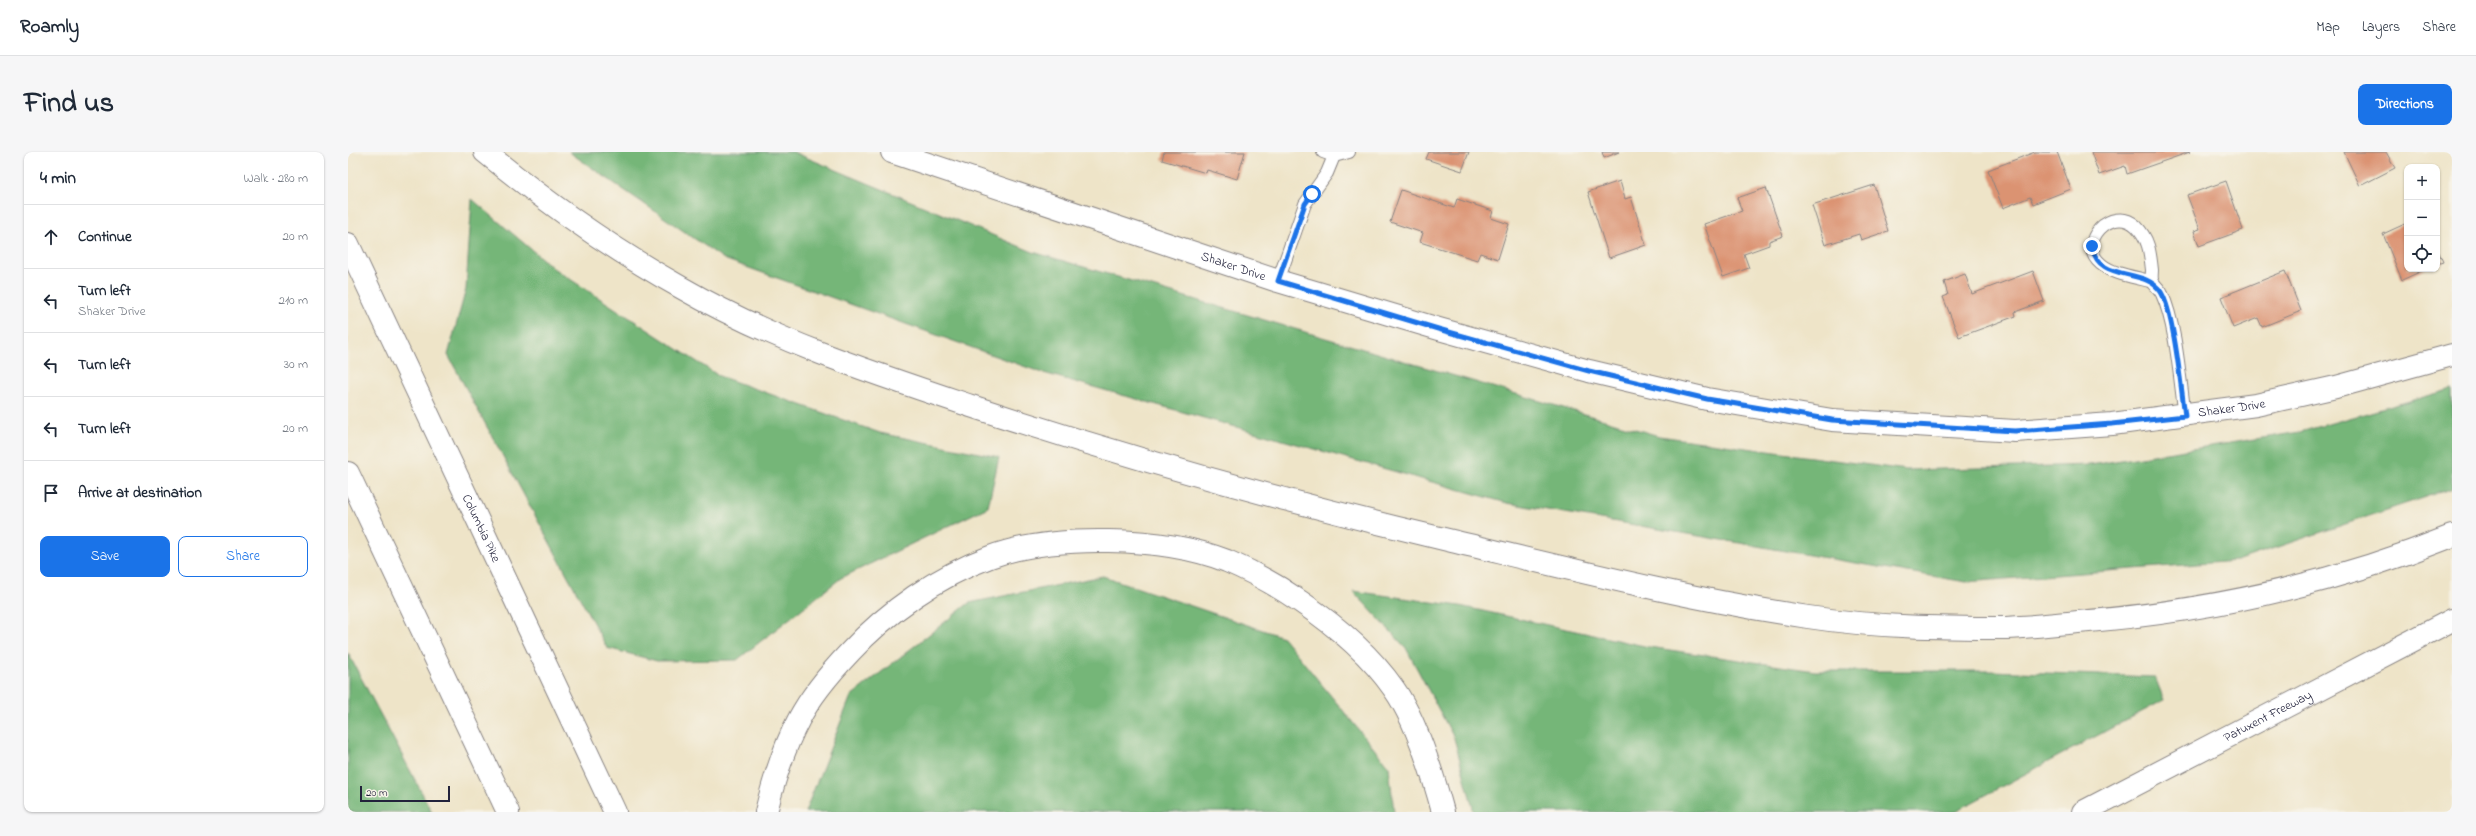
<!DOCTYPE html>
<meta charset="utf-8">
<style>
:root{--surface:#fff;--page:#f6f6f7;--text:#1f2937;--muted:#747a83;--line:#e0e1e3;--accent:#1a73e8}
body{margin:0;font-family:"Indie Flower",sans-serif;background:var(--page);color:var(--text)}
.controls{position:absolute;right:12px;top:12px;display:grid;overflow:hidden;border-radius:8px;box-shadow:0 1px 3px #0004}
.controls button{width:36px;height:36px;display:grid;place-items:center;padding:0;border:0;border-bottom:1px solid var(--line);background:var(--surface);color:var(--text);font:20px sans-serif}
.scale{position:absolute;left:12px;bottom:10px;width:90px;box-sizing:border-box;padding-left:4px;border:2px solid #22223b;border-top:0;font-size:11px;line-height:14px;white-space:nowrap;color:#22223b;-webkit-text-stroke:3px #f7f3e8;paint-order:stroke}
.stop{position:absolute;width:12px;height:12px;margin:-9px;border:3px solid #1a73e8;border-radius:50%;background:#fff}
.stop.end{background:#1a73e8;border-color:#fff;box-shadow:0 1px 4px #0008}
.list{margin:0;padding:0;list-style:none}
h2{display:flex;justify-content:space-between;align-items:center;height:52px;margin:0;padding:0 16px;font-size:17px}
h2 small{font-size:13px;font-weight:400;color:var(--muted)}
.list li{display:grid;grid-template-columns:26px 1fr auto;gap:12px;align-items:center;box-sizing:border-box;height:64px;padding:0 16px;border-top:1px solid var(--line)}
.list b{display:block;font-size:15px;white-space:nowrap}
.list p{margin:0;font-size:13px;white-space:nowrap;color:var(--muted)}
.list em{font-size:13px;font-style:normal;color:var(--muted)}
.actions{display:flex;gap:8px;padding:12px 16px}
.actions a{flex:1;padding:9px 0;border:1px solid var(--accent);border-radius:8px;text-align:center;font-size:14px;color:var(--accent)}
.actions .main{background:var(--accent);color:#fff}
.icon{flex:none;width:22px;height:22px;fill:none;stroke:currentColor;stroke-width:2;stroke-linecap:round;stroke-linejoin:round}
.map{position:relative;flex:none;width:2104px;height:660px;overflow:hidden;border-radius:8px}
header{display:flex;align-items:center;gap:24px;box-sizing:border-box;height:56px;padding:0 20px;background:var(--surface);border-bottom:1px solid var(--line)}
header strong{font-size:19px}
nav{display:flex;gap:22px;margin-inline-start:auto;font-size:14px}
.intro{display:flex;align-items:center;justify-content:space-between;box-sizing:border-box;height:96px;padding:0 24px}
h1{margin:0;font-size:28px}
.button{padding:10px 18px;border-radius:8px;background:var(--accent);color:#fff;font-size:14px;font-weight:700}
main{display:flex;gap:24px;padding:0 24px}
aside{flex:1;background:var(--surface);border-radius:8px;box-shadow:0 1px 3px #0004}
.map>svg:first-child{display:block}
.forest{fill:#74b678;stroke:#4b6c5a}
.building{fill:#db9372}
.lines{fill:none;stroke-linecap:round;stroke-linejoin:round}
.lane-casing{stroke:#888382;stroke-width:14}
.secondary-casing{stroke:#888382;stroke-width:24}
.highway-casing{stroke:#888382;stroke-width:24}
.lane{stroke:#fff;stroke-width:12}
.secondary{stroke:#fff;stroke-width:22}
.highway{stroke:#fff;stroke-width:22}
.route{stroke:#1a73e8;stroke-width:5}
.labels{text-anchor:middle;dominant-baseline:central;stroke-width:3;stroke-linejoin:round;paint-order:stroke}
.street-label{font-size:13px;fill:#22223b;stroke:#f7f3e8}
</style>
<header>
<strong>Roamly</strong>
<nav><a>Map</a><a>Layers</a><a>Share</a></nav>
</header>
<div class="intro"><h1>Find us</h1><a class="button">Directions</a></div>
<main>
<aside>
<h2>4 min<small>Walk · 280 m</small></h2>
<ul class="list">
<li><svg class="icon" aria-label="ahead" viewBox="0 0 24 24"><path d="M12 20V5M6 11l6-6 6 6"/></svg><div><b>Continue</b></div><em>20 m</em></li>
<li><svg class="icon" aria-label="left" viewBox="0 0 24 24"><path d="M17 20v-9H6M10 6l-5 5 5 5"/></svg><div><b>Turn left</b><p>Shaker Drive</p></div><em>210 m</em></li>
<li><svg class="icon" aria-label="left" viewBox="0 0 24 24"><path d="M17 20v-9H6M10 6l-5 5 5 5"/></svg><div><b>Turn left</b></div><em>30 m</em></li>
<li><svg class="icon" aria-label="left" viewBox="0 0 24 24"><path d="M17 20v-9H6M10 6l-5 5 5 5"/></svg><div><b>Turn left</b></div><em>20 m</em></li>
<li><svg class="icon" aria-label="arrive" viewBox="0 0 24 24"><path d="M6 21V4h12l-3 4 3 4H6"/></svg><div><b>Arrive at destination</b></div></li>
</ul>
<div class="actions"><a class="main">Save</a><a>Share</a></div>
</aside>
<div class="map">
<svg width="2104" height="660" viewBox="0 0 2104 660">
<rect width="100%" height="100%" fill="#f7f3e8"/>
<filter id="ink" filterUnits="userSpaceOnUse"><feTurbulence type="fractalNoise" baseFrequency=".025" numOctaves="2"/><feDisplacementMap in="SourceGraphic" scale="8" xChannelSelector="R" yChannelSelector="G"/><feConvolveMatrix kernelMatrix="1 2 1 2 8 2 1 2 1" color-interpolation-filters="sRGB"/></filter>
<filter id="wash" filterUnits="userSpaceOnUse"><feTurbulence type="fractalNoise" baseFrequency=".012" numOctaves="4" result="noise"/><feDisplacementMap in="SourceGraphic" scale="16" xChannelSelector="R" yChannelSelector="G"/><feGaussianBlur stdDeviation="0.9" result="paint"/><feColorMatrix in="noise" values="0 0 0 0 0 0 0 0 0 0 0 0 0 0 0 0 0 1.4 0 .05"/><feComposite in="paint" operator="in"/></filter>
<g filter="url(#wash)">
<rect width="100%" height="100%" fill="#eee4c8"/>
<g class="forest">
<polygon points="221,0 445,0 685,100 1311,284 1558,318 1742,313 1952,280 2104,237 2104,336 1888,409 1618,430 1159,351 692,220 376,107"/>
<polygon points="124,47 205,116 371,224 532,281 651,305 640,355 493,426 389,508 309,509 259,496 100,203 118,137"/>
<polygon points="755,424 935,485 1041,615 1046,660 457,660 503,544 621,451"/>
<polygon points="1005,439 1112,454 1301,495 1467,519 1643,519 1807,525 1816,548 1606,660 1126,660 1106,586 1058,496"/>
<polygon points="0,501 84,660 0,660"/>
</g>
<g id="blocks">
<g class="building">
<polygon points="816,0 897,0 889,27 859,18 858,21 814,8"/>
<polygon points="1081,0 1121,0 1114,19 1078,7"/>
<polygon points="1254,0 1271,0 1256,6"/>
<polygon points="1687,0 1709,0 1723,37 1685,52 1682,45 1655,56 1640,18"/>
<polygon points="1743,0 1842,0 1779,22 1777,14 1751,23"/>
<polygon points="1996,0 2038,0 2047,16 2012,34"/>
<polygon points="1272,29 1277,47 1283,45 1298,93 1261,106 1240,40"/>
<polygon points="1878,29 1895,78 1851,94 1846,79 1852,77 1839,43"/>
<polygon points="1526,33 1540,79 1513,88 1511,82 1477,93 1464,53"/>
<polygon points="1418,36 1435,84 1421,89 1421,93 1396,102 1401,116 1375,125 1356,72 1394,59 1389,46"/>
<polygon points="1053,38 1106,56 1109,47 1145,59 1143,66 1161,72 1150,107 1132,101 1129,108 1072,90 1075,81 1042,70"/>
<polygon points="2059,71 2059,117 2078,117 2054,128 2035,82"/>
<polygon points="2089,96 2095,110 2089,112"/>
<polygon points="1685,119 1696,149 1667,160 1668,164 1611,185 1595,145 1600,143 1596,130 1617,122 1624,142"/>
<polygon points="1937,119 1953,159 1914,175 1910,166 1885,176 1873,145"/>
</g>
</g>
</g>
<g filter="url(#ink)">
<use href="#blocks" fill-opacity="0" stroke="#888382" stroke-width="1"/>
<g class="lines">
<g class="lane-casing">
<g id="lane">
<polyline points="975,0 986,4 1001,0"/>
<polyline points="930,129 957,52 979,21 986,4"/>
<path d="M 1805,130 C 1789,125 1766,123 1753,112 C 1727,91 1764,52 1788,74 C 1801,87 1802,100 1804,118 C 1804,121 1803,127 1805,130 C 1807,134 1812,137 1814,142 C 1828,172 1832,229 1837,264"/>
</g>
</g>
<g class="secondary-casing">
<g id="secondary">
<path id="s1" d="M 544,0 L 930,129 L 1091,177 L 1241,219 L 1359,247 L 1484,268 L 1667,279 L 1764,272 L 1908,253 L 1988,235 L 2104,203"/>
</g>
</g>
<g class="highway-casing">
<g id="highway">
<path d="M 137,0 C 199,51 264,97 334,136 C 424,188 524,221 623,254 C 781,306 942,351 1104,389 C 1222,417 1340,447 1460,465 C 1525,475 1592,476 1658,476 C 1682,475 1706,472 1730,470 C 1858,460 1985,432 2104,384"/>
<path id="s2" d="M 0,92 L 267,660"/>
<polyline points="0,321 160,660"/>
<path d="M 418,660 C 426,627 435,597 451,567 C 464,542 483,520 502,500 C 540,459 590,424 642,405 C 705,382 816,384 879,409 C 905,420 930,434 953,450 C 987,473 1023,504 1046,537 C 1068,568 1085,623 1095,660"/>
<path id="s3" d="M 1735,660 L 2104,468"/>
</g>
</g>
<use href="#lane" class="lane"/>
<use href="#secondary" class="secondary"/>
<use href="#highway" class="highway"/>
</g>
</g>
<g class="lines" filter="url(#ink)">
<path class="route" d="M 964,42 L 957,52 L 930,129 L 1090,177 L 1241,219 L 1359,247 L 1484,268 L 1667,279 L 1764,272 L 1837,264 C 1833,236 1826,161 1813,140 C 1797,114 1750,132 1744,94"/>
</g>
<g class="labels">
<g class="street-label">
<text stroke="none"><textPath href="#s1" startOffset="360">Shaker Drive</textPath></text>
<text stroke="none"><textPath href="#s1" startOffset="1380">Shaker Drive</textPath></text>
<text stroke="none"><textPath href="#s2" startOffset="314">Columbia Pike</textPath></text>
<text stroke="none"><textPath href="#s3" startOffset="208">Patuxent Freeway</textPath></text>
</g>
</g>
</svg>
<div class="controls">
<button>+</button>
<button>−</button>
<button><svg class="icon" aria-label="locate" viewBox="0 0 24 24"><circle cx="12" cy="12" r="6"/><path d="M12 2v4M12 18v4M2 12h4M18 12h4"/></svg></button>
</div>
<div class="scale">20 m</div>
<div class="stop" style="left:964px;top:42px"></div>
<div class="stop end" style="left:1744px;top:94px"></div>
</div>
</main>
